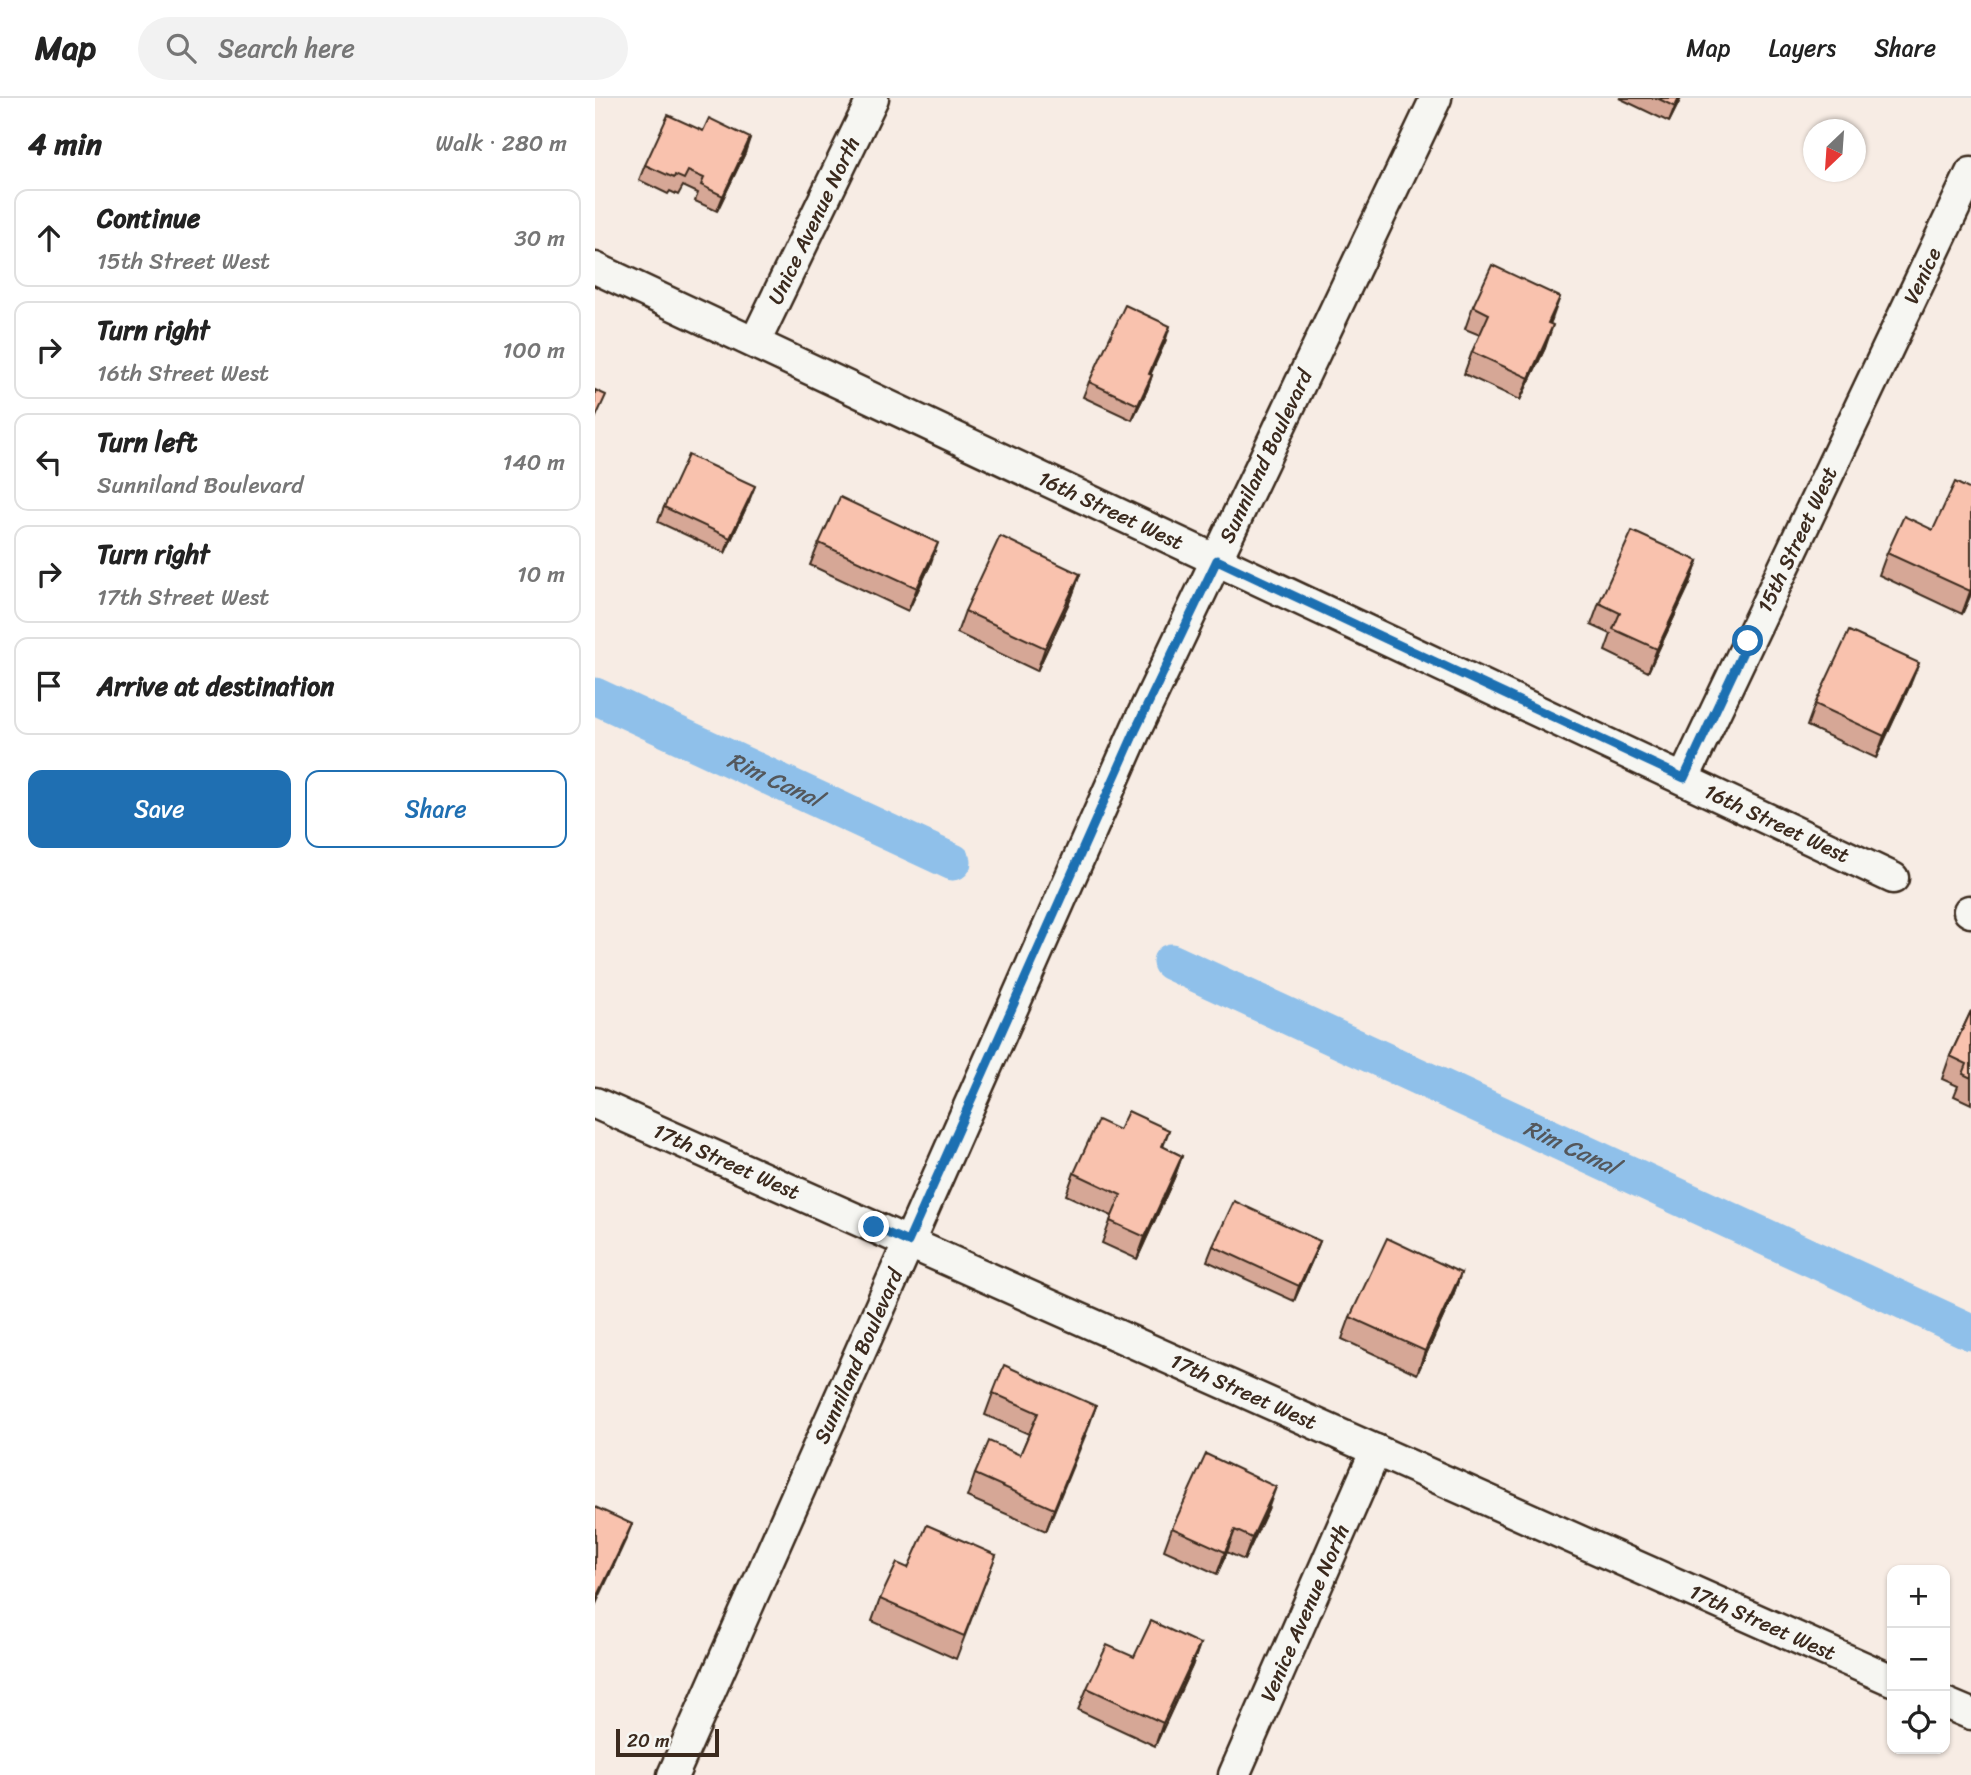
<!DOCTYPE html>
<meta charset="utf-8">
<style>
:root{--surface:#fff;--page:#f2f2f2;--text:#222;--muted:#767676;--line:#e0e0e0;--accent:#1f6fb2}
body{margin:0;font-family:Sriracha,sans-serif;background:var(--page);color:var(--text)}
.controls{position:absolute;right:21px;bottom:21px;display:grid;overflow:hidden;border-radius:14px;box-shadow:0 2px 5px #0004}
.controls button{width:63px;height:63px;display:grid;place-items:center;padding:0;border:0;border-bottom:2px solid var(--line);background:var(--surface);color:var(--text);font:35px sans-serif}
.compass{position:absolute;left:1208px;top:21px;width:63px;height:63px;border-radius:50%;background:var(--surface);box-shadow:0 2px 5px #0004;rotate:205deg}
.scale{position:absolute;left:21px;bottom:18px;width:103px;box-sizing:border-box;padding-left:7px;border:4px solid #3b2a1e;border-top:0;font-size:19px;line-height:24px;white-space:nowrap;color:#3b2a1e;-webkit-text-stroke:5px #f6f6f2;paint-order:stroke}
.stop{position:absolute;width:21px;height:21px;margin:-16px;border:5px solid #1f6fb2;border-radius:50%;background:#fff}
.stop.end{background:#1f6fb2;border-color:#fff;box-shadow:0 2px 7px #0008}
.list{margin:0;padding:0;list-style:none}
h2{display:flex;justify-content:space-between;align-items:center;height:91px;margin:0;padding:0 28px;font-size:30px}
h2 small{font-size:23px;font-weight:400;color:var(--muted)}
.list li{display:grid;grid-template-columns:46px 1fr auto;gap:21px;align-items:center;box-sizing:border-box;height:98px;margin:0 14px 14px;padding:0 14px;border:2px solid var(--line);border-radius:14px}
.list b{display:block;font-size:26px;white-space:nowrap}
.list p{margin:0;font-size:23px;white-space:nowrap;color:var(--muted)}
.list em{font-size:23px;font-style:normal;color:var(--muted)}
.actions{display:flex;gap:14px;padding:21px 28px}
.actions a{flex:1;padding:16px 0;border:2px solid var(--accent);border-radius:14px;text-align:center;font-size:24px;color:var(--accent)}
.actions .main{background:var(--accent);color:#fff}
.icon{flex:none;width:38px;height:38px;fill:none;stroke:currentColor;stroke-width:2;stroke-linecap:round;stroke-linejoin:round}
.map{position:relative;flex:none;width:1376px;height:1677px;overflow:hidden}
header{display:flex;align-items:center;gap:42px;box-sizing:border-box;height:98px;padding:0 35px;background:var(--surface);border-bottom:2px solid var(--line)}
header strong{font-size:33px}
nav{display:flex;gap:38px;margin-inline-start:auto;font-size:24px}
.search{width:490px;height:63px;background:var(--page);display:flex;align-items:center;gap:18px;box-sizing:border-box;padding:0 24px;border-radius:38px;color:var(--muted);font-size:26px}
main{display:flex}
aside{flex:1;background:var(--surface)}
.map>svg:first-child{display:block}
.lines{fill:none;stroke-linecap:round;stroke-linejoin:round}
.canal{stroke:#8fc0ea;stroke-width:37}
.street-casing{stroke:#3b2a1e;stroke-width:35}
.street{stroke:#f6f6f2;stroke-width:30}
.wall{fill:#d6a796;stroke:#3b2a1e;stroke-width:2}
.shaded-wall{fill:#ae887a;stroke:#3b2a1e;stroke-width:2}
.building{fill:#f9c2ae;stroke:#3b2a1e;stroke-width:2}
.route{stroke:#1f6fb2;stroke-width:9}
.labels{text-anchor:middle;dominant-baseline:central;stroke-width:6;stroke-linejoin:round;paint-order:stroke}
.street-label{font-size:21px;fill:#3b2a1e;stroke:#f6f6f2}
.water-label{font-size:23px;font-style:italic;fill:#54575b;stroke:#f6f6f2}
</style>
<header>
<strong>Map</strong>
<div class="search"><svg class="icon" aria-label="search" viewBox="0 0 24 24"><circle cx="10" cy="10" r="6"/><path d="M15 15l6 6"/></svg>Search here</div>
<nav><a>Map</a><a>Layers</a><a>Share</a></nav>
</header>
<main>
<aside>
<h2>4 min<small>Walk · 280 m</small></h2>
<ul class="list">
<li><svg class="icon" aria-label="ahead" viewBox="0 0 24 24"><path d="M12 20V5M6 11l6-6 6 6"/></svg><div><b>Continue</b><p>15th Street West</p></div><em>30 m</em></li>
<li><svg class="icon" aria-label="right" viewBox="0 0 24 24"><path d="M7 20v-9h11M14 6l5 5-5 5"/></svg><div><b>Turn right</b><p>16th Street West</p></div><em>100 m</em></li>
<li><svg class="icon" aria-label="left" viewBox="0 0 24 24"><path d="M17 20v-9H6M10 6l-5 5 5 5"/></svg><div><b>Turn left</b><p>Sunniland Boulevard</p></div><em>140 m</em></li>
<li><svg class="icon" aria-label="right" viewBox="0 0 24 24"><path d="M7 20v-9h11M14 6l5 5-5 5"/></svg><div><b>Turn right</b><p>17th Street West</p></div><em>10 m</em></li>
<li><svg class="icon" aria-label="arrive" viewBox="0 0 24 24"><path d="M6 21V4h12l-3 4 3 4H6"/></svg><div><b>Arrive at destination</b></div></li>
</ul>
<div class="actions"><a class="main">Save</a><a>Share</a></div>
</aside>
<div class="map">
<svg width="1376" height="1677" viewBox="0 0 1376 1677">
<rect width="100%" height="100%" fill="#f7ece4"/>
<filter id="ink" filterUnits="userSpaceOnUse"><feTurbulence type="fractalNoise" baseFrequency=".0143" numOctaves="2"/><feDisplacementMap in="SourceGraphic" scale="14" xChannelSelector="R" yChannelSelector="G"/><feConvolveMatrix kernelMatrix="1 2 1 2 8 2 1 2 1" color-interpolation-filters="sRGB"/></filter>
<g filter="url(#ink)">
<g class="lines">
<g class="canal">
<path id="s1" d="M 0,598 L 358,764"/>
<path id="s2" d="M 576,864 L 1376,1234"/>
</g>
<g class="street-casing">
<g id="street">
<path id="s3" d="M 0,170 L 1298,780"/>
<path id="s4" d="M 160,244 L 278,0"/>
<path id="s5" d="M 1089,680 L 1376,75"/>
<polyline points="1374,813 1376,814"/>
<path id="s6" d="M 0,1005 L 1297,1582"/>
<polyline points="1350,1605 1376,1616"/>
<path id="s7" d="M 78,1677 L 541,631 L 841,0"/>
<path id="s8" d="M 639,1677 L 781,1352"/>
</g>
</g>
<use href="#street" class="street"/>
</g>
<g class="wall">
<polygon points="1024,0 1086,0 1074,24"/>
<polygon points="150,55 122,113 100,103 103,95 88,88 83,97 75,93 73,96 44,82 50,67"/>
<polygon points="878,208 957,221 955,226 950,250 925,302 869,276 877,254 885,237 870,231"/>
<polygon points="570,244 555,276 557,277 552,292 537,322 488,299 494,284"/>
<polygon points="1376,392 1376,496 1367,516 1284,477 1292,455 1338,432"/>
<polygon points="154,403 130,455 63,424 69,409"/>
<polygon points="224,445 335,467 313,513 215,467"/>
<polygon points="1103,463 1095,485 1053,574 1010,553 1016,536 996,527 1004,505"/>
<polygon points="485,476 477,498 442,573 362,535 370,513"/>
<polygon points="1315,587 1281,660 1212,628 1220,606"/>
<polygon points="1376,913 1376,1006 1359,998 1363,988 1347,981 1355,958"/>
<polygon points="524,1032 574,1032 568,1049 587,1058 579,1080 542,1161 507,1145 517,1118 471,1097 479,1075"/>
<polygon points="725,1143 719,1158 699,1203 612,1163 618,1148"/>
<polygon points="866,1175 858,1197 822,1276 747,1241 755,1219"/>
<polygon points="398,1295 501,1308 451,1433 372,1399 380,1376 425,1357 434,1336 390,1317"/>
<polygon points="673,1411 649,1462 632,1454 622,1476 569,1452 577,1430"/>
<polygon points="401,1457 361,1561 277,1523 285,1501 313,1470"/>
<polygon points="605,1546 597,1568 560,1648 483,1612 492,1590"/>
</g>
<g class="shaded-wall">
<polygon points="1084,0 1086,0 1074,24 1080,9"/>
<polygon points="155,40 150,55 122,113 128,98"/>
<polygon points="965,199 957,221 945,247 953,225"/>
<polygon points="958,227 950,250 925,302 934,280"/>
<polygon points="575,228 570,244 549,291 554,276"/>
<polygon points="557,277 552,292 537,322 543,307"/>
<polygon points="160,388 154,403 130,455 135,440"/>
<polygon points="343,445 335,467 313,513 322,490"/>
<polygon points="1103,463 1095,485 1053,574 1062,551"/>
<polygon points="485,476 477,498 442,573 450,550"/>
<polygon points="1376,491 1376,496 1367,516"/>
<polygon points="1324,565 1315,587 1281,660 1289,638"/>
<polygon points="587,1058 579,1080 542,1161 550,1139"/>
<polygon points="725,1143 719,1158 699,1203 704,1188"/>
<polygon points="866,1175 858,1197 822,1276 830,1253"/>
<polygon points="501,1308 493,1331 451,1433 459,1411"/>
<polygon points="681,1389 673,1411 649,1462 657,1440"/>
<polygon points="37,1426 31,1441 0,1508 0,1504"/>
<polygon points="640,1432 632,1454 622,1476 630,1454"/>
<polygon points="605,1546 597,1568 560,1648 568,1625"/>
</g>
<g class="building">
<polygon points="1062,0 1084,0 1080,9"/>
<polygon points="73,17 108,33 114,20 155,40 128,98 106,87 109,80 93,73 89,81 80,77 79,80 50,67"/>
<polygon points="897,167 965,199 953,225 958,227 934,280 877,254 894,216 878,208"/>
<polygon points="530,207 575,228 554,276 557,277 543,307 494,284"/>
<polygon points="0,292 11,297 0,321"/>
<polygon points="93,357 160,388 135,440 69,409"/>
<polygon points="1360,384 1376,392 1376,491 1375,493 1292,455 1309,418 1338,432"/>
<polygon points="245,399 343,445 322,490 224,445"/>
<polygon points="1037,433 1103,463 1062,551 1018,531 1025,515 1004,505"/>
<polygon points="405,438 485,476 450,550 370,513"/>
<polygon points="1254,533 1324,565 1289,638 1220,606"/>
<polygon points="1376,913 1376,980 1368,976 1372,966 1355,958"/>
<polygon points="533,1013 574,1032 567,1048 587,1058 550,1139 515,1123 526,1097 479,1075 503,1022 524,1032"/>
<polygon points="639,1103 725,1143 704,1188 618,1148"/>
<polygon points="792,1140 866,1175 830,1253 755,1219"/>
<polygon points="409,1267 501,1308 459,1411 380,1376 394,1343 425,1357 443,1315 398,1295"/>
<polygon points="611,1356 681,1389 657,1440 640,1432 630,1454 577,1430"/>
<polygon points="0,1409 37,1426 0,1504"/>
<polygon points="332,1427 401,1457 369,1538 285,1501 302,1465 313,1470"/>
<polygon points="556,1523 605,1546 568,1625 492,1590 512,1547 539,1559"/>
</g>
</g>
<g class="lines" filter="url(#ink)">
<polyline class="route" points="279,1129 313,1144 541,631 622,462 1089,680 1153,543"/>
</g>
<g class="labels">
<g class="street-label">
<text stroke="none"><textPath href="#s4" startOffset="135">Unice Avenue North</textPath></text>
<text stroke="none"><textPath href="#s5" startOffset="556">Venice</textPath></text>
<text stroke="none"><textPath href="#s7" startOffset="1446">Sunniland Boulevard</textPath></text>
<text stroke="none"><textPath href="#s3" startOffset="570">16th Street West</textPath></text>
<text stroke="none"><textPath href="#s5" startOffset="264">15th Street West</textPath></text>
<text stroke="none"><textPath href="#s3" startOffset="1306">16th Street West</textPath></text>
<text stroke="none"><textPath href="#s6" startOffset="144">17th Street West</textPath></text>
<text stroke="none"><textPath href="#s7" startOffset="458">Sunniland Boulevard</textPath></text>
<text stroke="none"><textPath href="#s6" startOffset="710">17th Street West</textPath></text>
<text stroke="none"><textPath href="#s8" startOffset="177">Venice Avenue North</textPath></text>
<text stroke="none"><textPath href="#s6" startOffset="1278">17th Street West</textPath></text>
</g>
<g class="water-label">
<text stroke="none"><textPath href="#s1" startOffset="198">Rim Canal</textPath></text>
<text stroke="none"><textPath href="#s2" startOffset="441">Rim Canal</textPath></text>
</g>
</g>
</svg>
<div class="controls">
<button>+</button>
<button>−</button>
<button><svg class="icon" aria-label="locate" viewBox="0 0 24 24"><circle cx="12" cy="12" r="6"/><path d="M12 2v4M12 18v4M2 12h4M18 12h4"/></svg></button>
</div>
<svg class="compass" viewBox="-18 -18 36 36"><path d="M0-13l5 13h-10z" fill="#e53935"/><path d="M0 13l5-13h-10z" fill="#767676"/></svg>
<div class="scale">20 m</div>
<div class="stop" style="left:1153px;top:543px"></div>
<div class="stop end" style="left:279px;top:1129px"></div>
</div>
</main>
